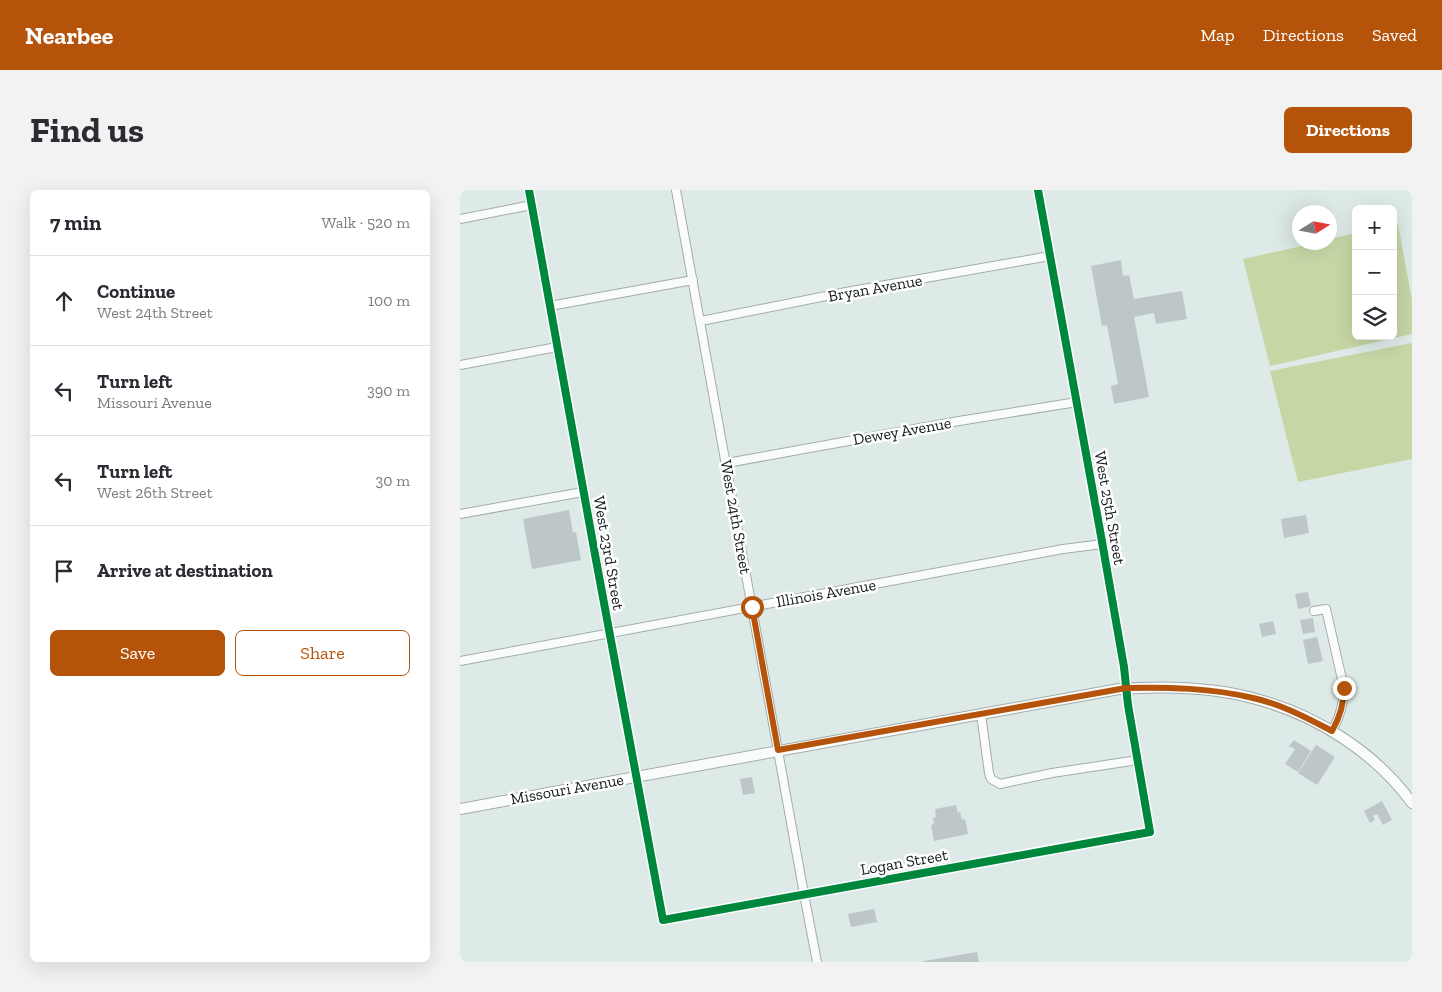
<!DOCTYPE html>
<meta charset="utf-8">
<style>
:root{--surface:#fff;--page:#f2f2f3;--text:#2b2b33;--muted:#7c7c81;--line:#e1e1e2;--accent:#b45309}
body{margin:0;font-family:"Zilla Slab",serif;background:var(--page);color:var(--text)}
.controls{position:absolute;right:15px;top:15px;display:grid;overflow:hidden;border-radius:8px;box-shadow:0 5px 20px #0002}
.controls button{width:45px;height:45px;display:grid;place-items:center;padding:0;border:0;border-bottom:1px solid var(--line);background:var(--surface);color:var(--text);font:25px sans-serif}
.compass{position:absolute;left:832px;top:15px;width:45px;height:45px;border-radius:50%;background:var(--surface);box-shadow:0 5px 20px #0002;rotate:79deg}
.stop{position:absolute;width:15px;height:15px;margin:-11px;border:4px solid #b45309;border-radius:50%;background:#fff}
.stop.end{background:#b45309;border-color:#fff;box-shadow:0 1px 5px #0008}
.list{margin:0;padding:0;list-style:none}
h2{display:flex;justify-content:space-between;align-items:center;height:65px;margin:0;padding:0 20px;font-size:21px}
h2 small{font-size:16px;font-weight:400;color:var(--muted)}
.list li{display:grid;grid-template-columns:32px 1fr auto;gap:15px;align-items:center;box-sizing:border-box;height:90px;padding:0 20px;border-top:1px solid var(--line)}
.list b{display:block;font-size:19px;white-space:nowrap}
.list p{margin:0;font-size:16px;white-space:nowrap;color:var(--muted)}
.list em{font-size:16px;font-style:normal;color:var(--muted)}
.actions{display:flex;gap:10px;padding:15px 20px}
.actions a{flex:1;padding:11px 0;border:1px solid var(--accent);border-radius:8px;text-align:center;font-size:18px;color:var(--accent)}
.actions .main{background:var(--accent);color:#fff}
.icon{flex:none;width:28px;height:28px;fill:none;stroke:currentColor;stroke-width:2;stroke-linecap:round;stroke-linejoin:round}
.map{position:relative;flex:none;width:952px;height:772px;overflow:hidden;border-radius:8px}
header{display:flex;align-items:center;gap:30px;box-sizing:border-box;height:70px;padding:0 25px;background:var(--accent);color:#fff}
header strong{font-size:24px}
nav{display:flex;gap:28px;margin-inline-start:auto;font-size:18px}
.intro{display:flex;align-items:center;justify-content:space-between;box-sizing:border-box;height:120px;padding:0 30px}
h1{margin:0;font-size:35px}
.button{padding:12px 22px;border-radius:8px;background:var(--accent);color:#fff;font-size:18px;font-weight:700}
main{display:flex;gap:30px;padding:0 30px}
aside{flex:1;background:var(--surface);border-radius:8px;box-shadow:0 5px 20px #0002}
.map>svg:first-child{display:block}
.green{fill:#c6d6a5}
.building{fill:#bdc7c7}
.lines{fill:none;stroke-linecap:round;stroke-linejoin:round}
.minor-casing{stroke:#a3acab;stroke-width:10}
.tertiary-casing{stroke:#a3acab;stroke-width:12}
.minor{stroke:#fafcfc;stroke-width:8}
.tertiary{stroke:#fafcfc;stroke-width:10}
.cycleway-casing{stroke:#fff;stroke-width:11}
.cycleway{stroke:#00873e;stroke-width:8}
.route{stroke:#b45309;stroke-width:6}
.labels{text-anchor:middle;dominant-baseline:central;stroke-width:5;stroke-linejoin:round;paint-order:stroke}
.street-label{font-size:16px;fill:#131b1a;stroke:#fff}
</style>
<header>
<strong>Nearbee</strong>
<nav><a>Map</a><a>Directions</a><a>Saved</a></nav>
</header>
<div class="intro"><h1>Find us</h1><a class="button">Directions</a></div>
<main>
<aside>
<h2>7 min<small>Walk · 520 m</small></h2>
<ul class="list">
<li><svg class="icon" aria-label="ahead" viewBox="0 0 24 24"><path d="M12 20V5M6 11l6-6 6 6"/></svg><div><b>Continue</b><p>West 24th Street</p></div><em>100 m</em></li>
<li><svg class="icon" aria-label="left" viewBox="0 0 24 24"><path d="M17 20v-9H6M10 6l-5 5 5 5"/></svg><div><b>Turn left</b><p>Missouri Avenue</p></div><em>390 m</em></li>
<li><svg class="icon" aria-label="left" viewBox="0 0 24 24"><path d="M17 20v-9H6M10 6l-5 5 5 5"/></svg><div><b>Turn left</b><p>West 26th Street</p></div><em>30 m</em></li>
<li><svg class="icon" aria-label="arrive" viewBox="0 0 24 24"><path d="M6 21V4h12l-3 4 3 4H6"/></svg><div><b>Arrive at destination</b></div></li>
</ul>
<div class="actions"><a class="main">Save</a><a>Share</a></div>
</aside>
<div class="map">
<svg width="952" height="772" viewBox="0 0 952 772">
<rect width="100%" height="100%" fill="#ddeae8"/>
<g class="green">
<polygon points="938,34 952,110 952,144 810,176 783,69 855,53 869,52 870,49 896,43 896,146 933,146 933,35"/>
<polygon points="952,153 952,269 838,292 810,181"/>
</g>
<g class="building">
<polygon points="661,70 663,86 669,85 674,109 722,101 727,129 696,134 694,123 674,127 689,207 654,214 651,196 658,194 647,135 642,136 631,76"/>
<polygon points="109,320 113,343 116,342 121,370 72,379 63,329"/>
<polygon points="846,325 849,343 824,348 821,329"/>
<polygon points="848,402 851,416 838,419 835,404"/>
<polygon points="853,428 855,442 843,444 840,430"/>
<polygon points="813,431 816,444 802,447 799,434"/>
<polygon points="857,447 863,471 848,474 843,450"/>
<polygon points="834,550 851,561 838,582 825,574 835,559 829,556"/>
<polygon points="856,555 875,567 857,595 838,583"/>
<polygon points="292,587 295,603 283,605 280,589"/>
<polygon points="922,611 932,630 923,635 917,624 913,626 915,630 910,633 904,621"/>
<polygon points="496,615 498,623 500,622 502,630 505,629 508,644 474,651 471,635 474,634 473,628 476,627 475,619"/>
<polygon points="414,719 417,732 391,737 388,724"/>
<polygon points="517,762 519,772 464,772 464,771"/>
</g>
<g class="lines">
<g class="minor-casing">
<g id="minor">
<polyline points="69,0 136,370 203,730 690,642 668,515 664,477 641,346 578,0"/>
<polyline points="216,0 344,704 357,772"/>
<polyline points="0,29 72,15"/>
<polyline points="90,116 233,90"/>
<polyline points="241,131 386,102 590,66"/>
<polyline points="0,175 97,157"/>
<polyline points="267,273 499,231 617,212"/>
<polyline points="0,324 123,302"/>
<path d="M 854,421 L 866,419 L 884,498 C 884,514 880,527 872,541"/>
<polyline points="0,471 603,359 643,354"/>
<polyline points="521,524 529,583 531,589 540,594 592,583 678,570"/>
</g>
</g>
<g class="tertiary-casing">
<path id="tertiary" d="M 0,619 L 659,499 C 702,496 754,497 796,509 C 856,525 915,562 952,613"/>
</g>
<use href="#minor" class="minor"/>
<use href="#tertiary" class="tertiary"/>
<g class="cycleway-casing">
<polyline id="cycleway" points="69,0 136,370 203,730 690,642 668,515 664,477 641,346 578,0"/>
</g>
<use href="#cycleway" class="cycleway"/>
</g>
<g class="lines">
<path class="route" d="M 292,417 L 318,560 L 666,498 C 709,497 751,498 793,508 C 821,514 847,528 872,541 C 880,527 884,514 884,498"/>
</g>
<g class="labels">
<g class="street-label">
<text transform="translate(415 98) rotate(-10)">Bryan Avenue</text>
<text transform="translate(442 241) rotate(-10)">Dewey Avenue</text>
<text transform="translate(650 318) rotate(80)">West 25th Street</text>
<text transform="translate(276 327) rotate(80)">West 24th Street</text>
<text transform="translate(149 363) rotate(80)">West 23rd Street</text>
<text transform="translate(366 403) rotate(-10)">Illinois Avenue</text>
<text transform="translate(107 599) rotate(-10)">Missouri Avenue</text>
<text transform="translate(444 672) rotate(-10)">Logan Street</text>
</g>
</g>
</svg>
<div class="controls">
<button>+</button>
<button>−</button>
<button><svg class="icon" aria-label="layers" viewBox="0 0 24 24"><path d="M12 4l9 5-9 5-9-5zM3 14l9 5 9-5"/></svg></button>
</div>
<svg class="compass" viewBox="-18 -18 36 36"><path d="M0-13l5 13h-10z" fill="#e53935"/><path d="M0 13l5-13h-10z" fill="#7c7c81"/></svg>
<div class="stop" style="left:292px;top:417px"></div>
<div class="stop end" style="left:884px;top:498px"></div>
</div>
</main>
